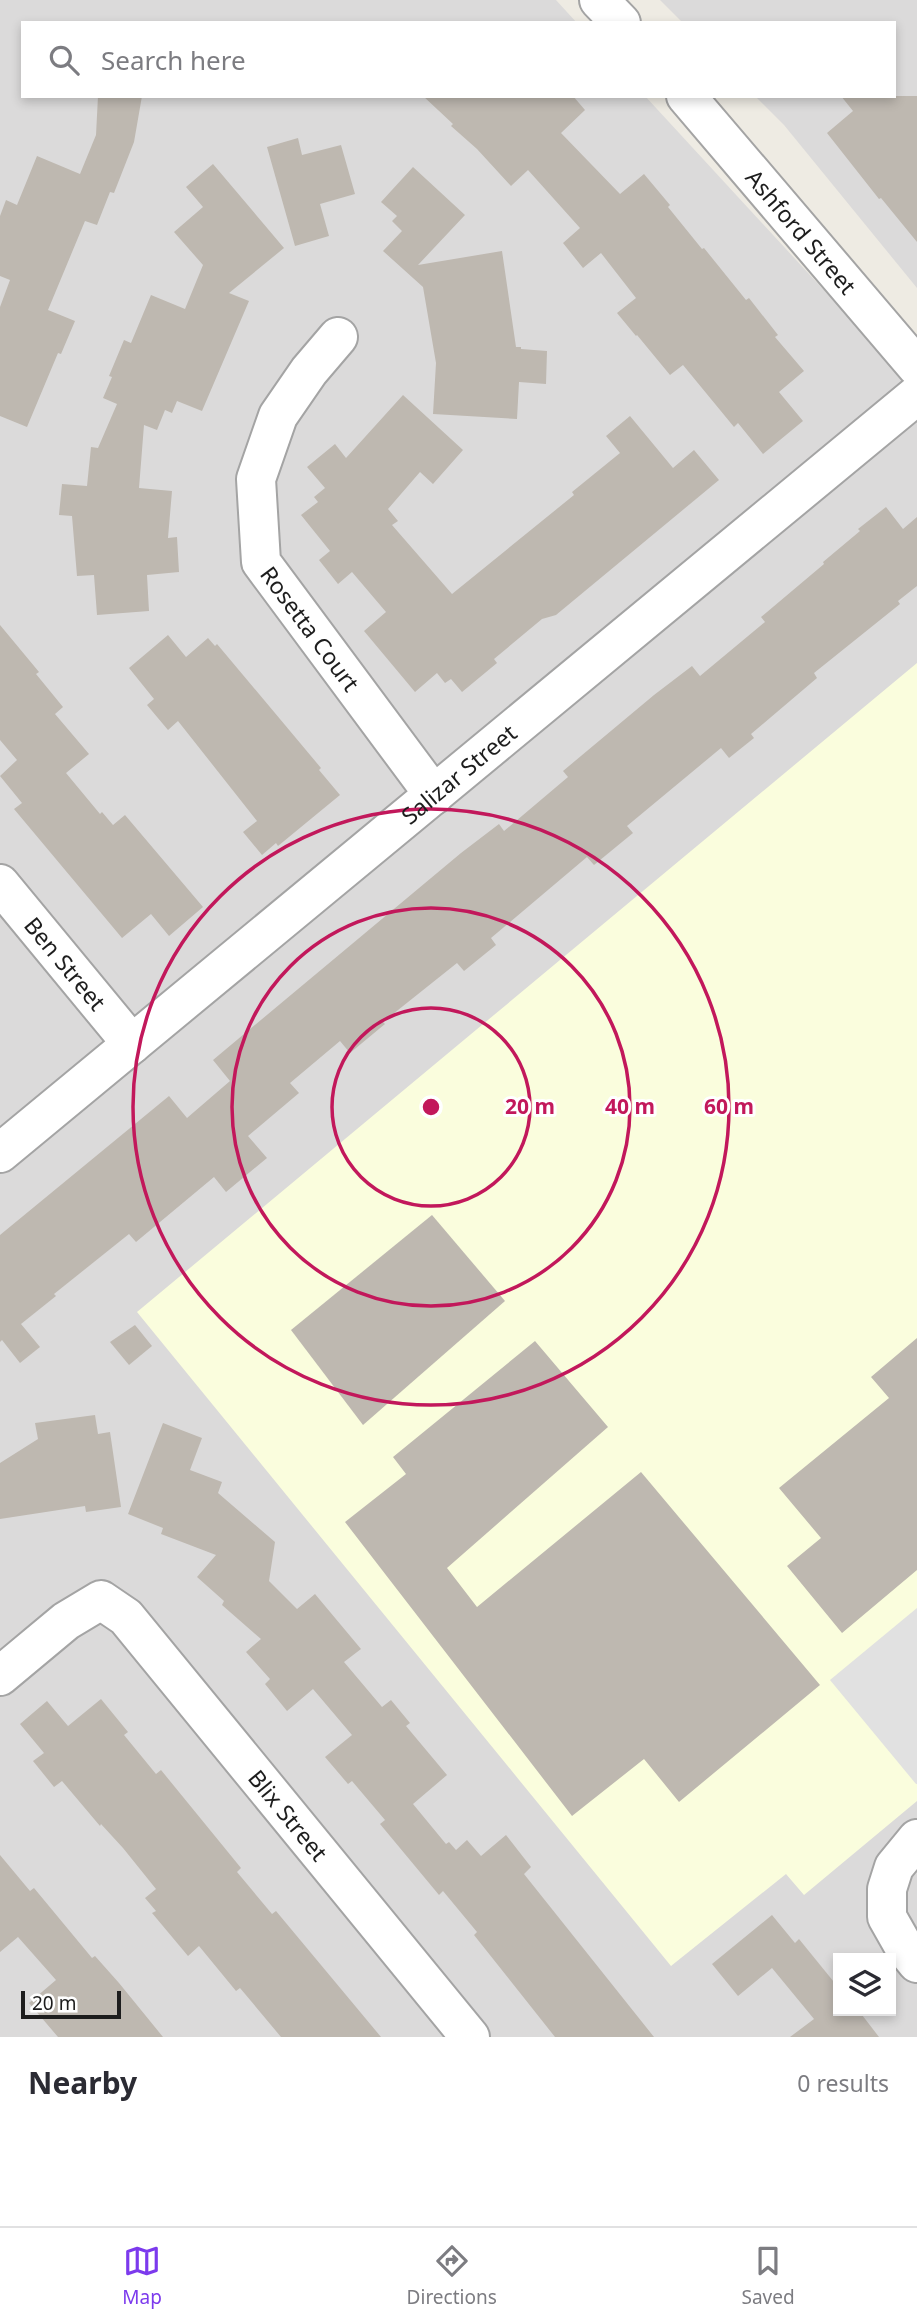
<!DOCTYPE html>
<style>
:root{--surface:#fff;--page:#f2f2f3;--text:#2b2b33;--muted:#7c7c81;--line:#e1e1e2;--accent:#7c3aed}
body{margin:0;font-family:"Noto Sans",sans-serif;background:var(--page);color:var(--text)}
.controls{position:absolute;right:21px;bottom:21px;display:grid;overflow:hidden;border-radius:0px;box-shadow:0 4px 10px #0003}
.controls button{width:63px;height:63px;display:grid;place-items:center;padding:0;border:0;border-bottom:2px solid var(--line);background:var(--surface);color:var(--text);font:35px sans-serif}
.scale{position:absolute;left:21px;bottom:18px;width:100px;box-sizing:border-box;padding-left:7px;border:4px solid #1d1d1d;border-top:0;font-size:19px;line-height:24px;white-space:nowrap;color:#1d1d1d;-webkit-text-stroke:5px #fff;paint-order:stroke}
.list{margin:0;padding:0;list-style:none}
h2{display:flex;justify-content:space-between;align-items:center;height:91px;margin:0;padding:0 28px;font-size:30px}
h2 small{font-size:23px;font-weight:400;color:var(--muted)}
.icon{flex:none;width:38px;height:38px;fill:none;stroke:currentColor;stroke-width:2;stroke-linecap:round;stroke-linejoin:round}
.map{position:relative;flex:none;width:917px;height:2037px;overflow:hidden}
.search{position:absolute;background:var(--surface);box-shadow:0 4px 10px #0003;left:21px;right:21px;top:21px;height:77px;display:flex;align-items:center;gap:18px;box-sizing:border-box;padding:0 24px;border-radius:0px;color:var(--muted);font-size:26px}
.sheet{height:189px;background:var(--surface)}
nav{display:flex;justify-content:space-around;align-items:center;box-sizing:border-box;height:98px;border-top:2px solid var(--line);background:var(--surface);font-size:19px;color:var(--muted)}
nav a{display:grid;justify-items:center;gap:4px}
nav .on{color:var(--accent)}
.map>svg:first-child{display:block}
.residential{fill:#dbdada;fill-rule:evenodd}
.education{fill:#fafddd}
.parking{fill:#e1e1e1}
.building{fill:#beb8b0}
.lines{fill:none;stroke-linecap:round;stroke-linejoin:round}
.minor-casing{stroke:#a4a4a4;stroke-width:42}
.minor{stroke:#fff;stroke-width:38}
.ring{fill:none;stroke:#c2185b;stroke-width:3.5}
.labels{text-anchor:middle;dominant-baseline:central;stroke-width:6;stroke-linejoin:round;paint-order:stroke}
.street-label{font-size:23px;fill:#1d1d1d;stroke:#fff}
.centre{fill:#c2185b;stroke:#fff;stroke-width:3.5}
.ring-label{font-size:21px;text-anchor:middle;font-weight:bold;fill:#c2185b;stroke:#fff;stroke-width:6;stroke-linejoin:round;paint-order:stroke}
</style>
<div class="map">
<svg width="917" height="2037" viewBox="0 0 917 2037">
<rect width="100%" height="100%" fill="#eeebe3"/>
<g class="residential">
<path d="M 0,0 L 556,0 L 577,23 L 23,23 L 23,96 L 645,96 L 868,338 L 917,398 L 917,2037 L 0,2037 ZM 838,1958 L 891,1958 L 891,2011 L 838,2011 Z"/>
<polygon points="660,0 917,0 917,288 784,125 755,96 894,96 894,23 683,23"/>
</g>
<polygon class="education" points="917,663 917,1801 804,1895 786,1874 671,1966 137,1312"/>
<polygon class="parking" points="917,1608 917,1784 916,1784 830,1680"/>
<g class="building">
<polygon points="98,96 142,96 134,142 114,193 110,192 97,225 85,221 48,310 75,321 61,354 58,353 27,427 0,416 0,307 10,280 0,276 0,216 6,200 17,205 37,156 80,174 96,135"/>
<polygon points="423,96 573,96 585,110 561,133 620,194 644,174 670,205 668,207 702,249 704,248 746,300 749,298 778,335 775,337 804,371 779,392 803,421 763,454 738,423 734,427 683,365 670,375 637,335 636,336 617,313 636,298 601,253 583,268 563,243 580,228 528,170 511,186 477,149 451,126 453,124"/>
<polygon points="841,96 917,96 917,242 881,198 879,199 827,133 853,111"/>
<polygon points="298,138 302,155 341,145 355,194 320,204 329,236 295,246 267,147"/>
<polygon points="213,164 284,248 229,293 249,301 202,411 177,401 172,413 165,410 157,430 144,425 139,488 172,491 168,538 177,537 179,572 147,575 149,611 97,615 94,575 77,576 72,516 59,515 62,484 87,486 91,447 98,448 117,404 103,398 112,377 109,376 124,340 131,343 151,295 185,309 203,265 174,232 203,207 186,187"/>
<polygon points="413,167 465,215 418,265 502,251 516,347 521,347 521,349 547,351 546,384 519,382 517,419 433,414 436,363 423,287 383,251 402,231 392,221 397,216 381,202"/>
<polygon points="403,395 463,450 433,484 420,472 388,509 398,521 392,525 452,594 574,495 572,492 620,453 606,436 630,416 673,468 694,450 719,480 556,615 542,619 494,659 497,663 462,692 451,679 445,683 437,673 415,692 364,631 386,612 352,572 338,584 319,560 330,551 301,515 318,502 314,497 325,488 307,467 335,444 346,458"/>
<polygon points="886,507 903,529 917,517 917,586 898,601 900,604 814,673 817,678 751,734 754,738 729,758 721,748 627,826 633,833 594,865 587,857 491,938 496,945 464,971 457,963 383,1022 385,1024 350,1053 340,1041 290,1083 299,1093 248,1136 267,1158 226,1192 214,1177 136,1242 129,1234 54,1294 56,1296 21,1324 40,1347 20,1363 2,1340 0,1342 0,1235 169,1096 187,1118 230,1081 213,1060 461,853 499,824 504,831 568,777 563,771 654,695 692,666 700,676 765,622 761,617 824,564 823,562 860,531 858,529"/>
<polygon points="0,625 39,672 36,674 63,707 55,714 89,754 66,773 100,814 102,812 113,825 125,815 203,907 169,936 151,914 122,938 14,809 22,803 0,776 17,760 0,740"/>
<polygon points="168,635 186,657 208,638 215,646 217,644 321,768 319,770 340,795 278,846 276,843 262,855 243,832 257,821 178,721 168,730 147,705 154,699 129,668"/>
<polygon points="432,1215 505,1301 363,1425 291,1330"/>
<polygon points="135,1325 152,1346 129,1365 110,1342"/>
<polygon points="917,1338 917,1570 842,1633 787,1566 821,1538 779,1488 889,1398 871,1377"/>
<polygon points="535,1341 608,1427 447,1568 477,1607 641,1472 820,1685 679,1802 644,1759 572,1816 345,1522 406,1474 393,1457"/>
<polygon points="95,1415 98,1434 110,1432 121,1507 86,1512 85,1506 0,1519 0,1463 38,1439 35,1423"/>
<polygon points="163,1423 202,1438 190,1470 222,1482 218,1493 275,1542 269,1581 297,1609 315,1594 361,1649 344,1662 382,1707 391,1700 410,1723 406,1726 447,1775 413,1804 446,1844 449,1842 456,1850 467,1840 481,1856 506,1835 531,1867 524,1874 654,2037 555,2037 474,1935 477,1932 443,1891 439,1895 380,1824 385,1820 352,1781 348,1784 325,1757 352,1735 313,1689 287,1711 265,1684 270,1679 246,1652 261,1639 222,1605 224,1601 197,1577 216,1555 161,1534 163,1528 128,1514"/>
<polygon points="101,1699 128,1732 124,1735 156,1774 161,1770 241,1868 237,1872 272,1914 276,1911 381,2037 281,2037 240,1988 236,1991 199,1946 188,1956 152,1913 156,1911 145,1898 156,1889 123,1848 101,1824 100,1826 62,1781 54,1787 33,1761 44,1753 20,1724 47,1701 68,1726"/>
<polygon points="0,1855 30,1891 34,1888 92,1958 95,1956 119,1983 163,2037 58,2037 29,2003 56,1980 18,1937 0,1952"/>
<polygon points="772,1915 795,1943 799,1939 838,1987 838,2011 859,2011 879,2037 790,2037 814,2019 772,1968 738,1996 712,1964"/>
</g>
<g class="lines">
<g class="minor-casing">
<g id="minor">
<polyline points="599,0 621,23"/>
<path id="s1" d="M 686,96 L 917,367"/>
<path id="s2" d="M 338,337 L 309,371 L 278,416 L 256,479 L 261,562 L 434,795"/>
<path id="s3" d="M 0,884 L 132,1044"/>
<path id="s4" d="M 0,1153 L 917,395"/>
<path id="s5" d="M 0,1676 L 66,1621 L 101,1600 L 126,1617 L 470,2037"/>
<polyline points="917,1839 894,1867 887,1889 887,1917 904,1947 917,1963"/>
</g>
</g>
<use href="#minor" class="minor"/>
</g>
<g class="ring">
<circle cx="431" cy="1107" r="99"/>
<circle cx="431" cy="1107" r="199"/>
<circle cx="431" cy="1107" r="298"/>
</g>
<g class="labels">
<g class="street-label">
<text stroke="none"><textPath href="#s1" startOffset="178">Ashford Street</textPath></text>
<text stroke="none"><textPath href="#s2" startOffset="332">Rosetta Court</textPath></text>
<text stroke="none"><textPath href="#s4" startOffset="595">Salizar Street</textPath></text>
<text stroke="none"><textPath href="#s3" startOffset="103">Ben Street</textPath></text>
<text stroke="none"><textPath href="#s5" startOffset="413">Blix Street</textPath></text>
</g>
</g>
<circle cx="431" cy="1107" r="10" class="centre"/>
<g class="ring-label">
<text x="530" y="1114">20 m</text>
<text x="630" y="1114">40 m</text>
<text x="729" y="1114">60 m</text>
</g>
</svg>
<div class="controls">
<button><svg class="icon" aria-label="layers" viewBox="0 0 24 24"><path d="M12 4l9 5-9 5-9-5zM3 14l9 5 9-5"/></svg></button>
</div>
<div class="scale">20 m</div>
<div class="search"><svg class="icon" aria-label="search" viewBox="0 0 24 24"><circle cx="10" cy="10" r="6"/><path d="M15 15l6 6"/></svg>Search here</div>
</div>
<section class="sheet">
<h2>Nearby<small>0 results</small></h2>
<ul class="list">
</ul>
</section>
<nav>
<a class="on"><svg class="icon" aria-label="map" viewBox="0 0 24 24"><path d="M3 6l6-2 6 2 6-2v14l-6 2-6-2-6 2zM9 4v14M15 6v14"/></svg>Map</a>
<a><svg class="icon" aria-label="directions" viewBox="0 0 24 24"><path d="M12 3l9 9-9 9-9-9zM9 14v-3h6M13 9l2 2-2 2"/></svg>Directions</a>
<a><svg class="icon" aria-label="saved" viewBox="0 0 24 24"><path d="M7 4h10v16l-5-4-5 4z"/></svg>Saved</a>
</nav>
